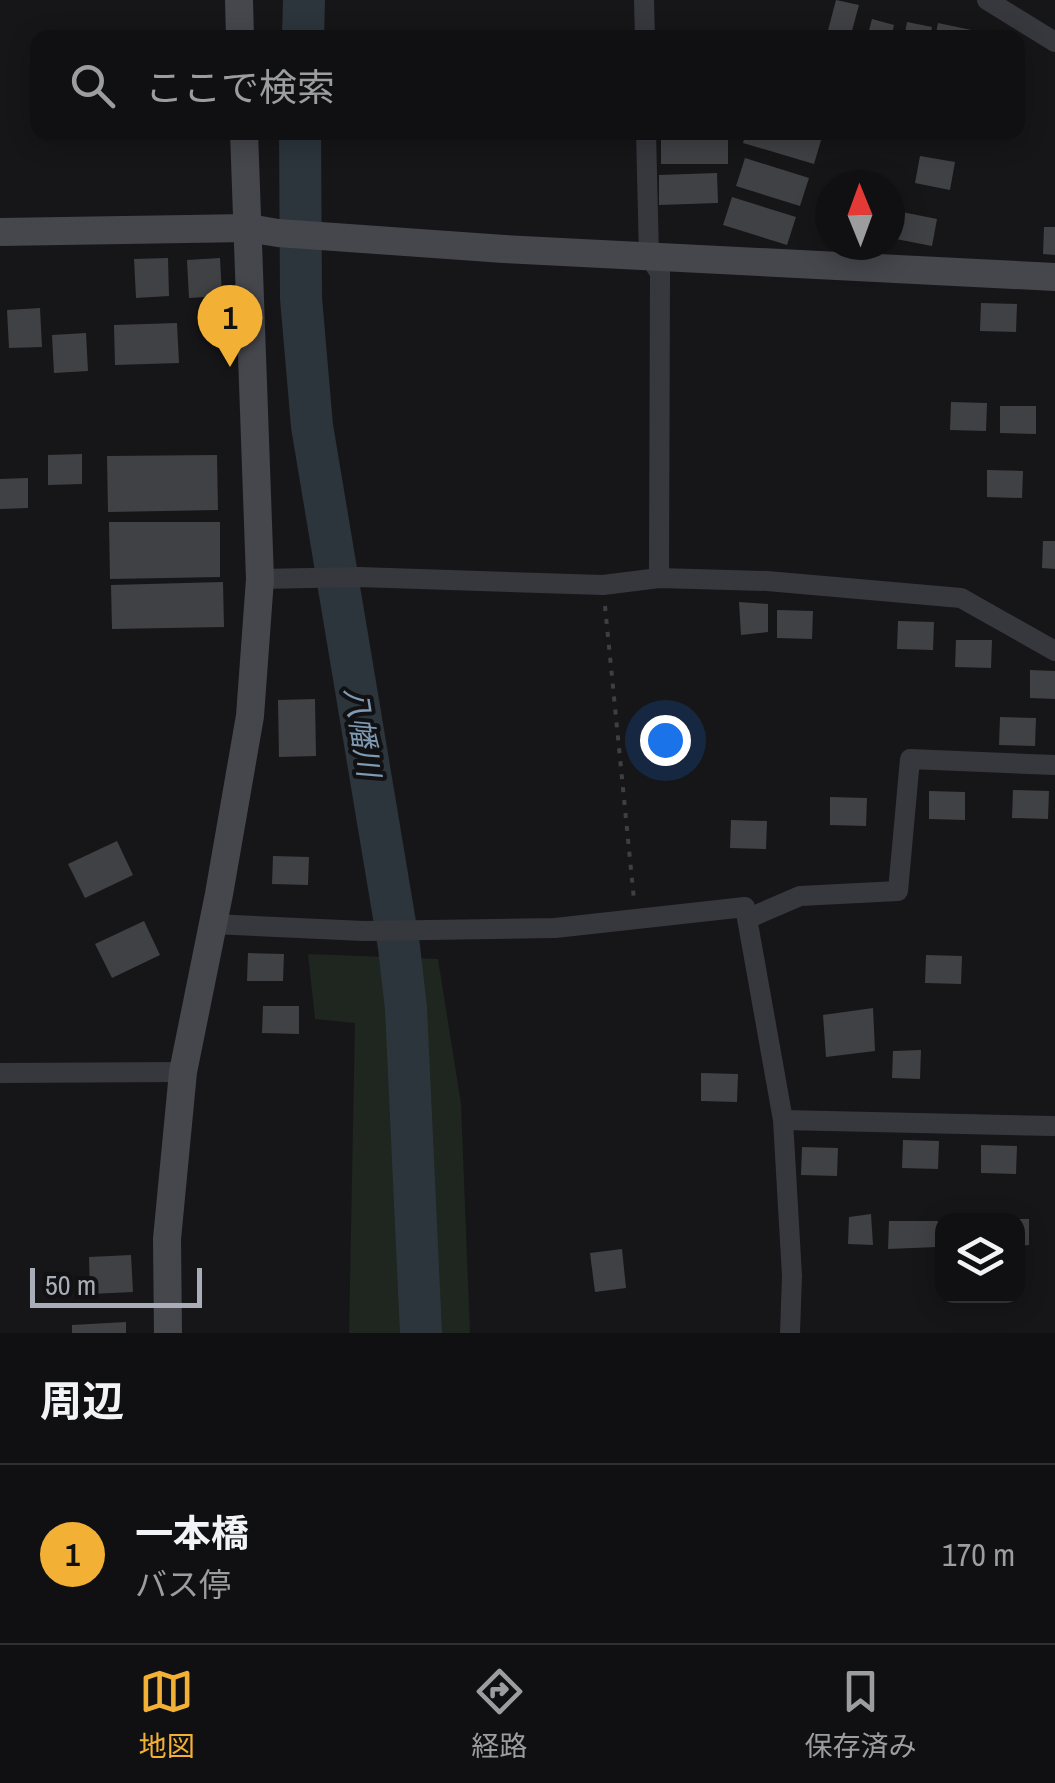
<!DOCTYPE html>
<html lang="ja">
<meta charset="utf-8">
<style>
:root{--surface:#101012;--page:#19191b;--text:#f1f3f6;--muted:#9c9d9f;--line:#303032;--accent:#f2b134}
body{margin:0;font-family:"Archivo Narrow","Noto Sans JP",sans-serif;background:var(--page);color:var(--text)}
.controls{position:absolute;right:30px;bottom:30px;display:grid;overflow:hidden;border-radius:20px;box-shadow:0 5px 25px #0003}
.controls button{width:90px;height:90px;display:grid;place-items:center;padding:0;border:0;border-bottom:2px solid var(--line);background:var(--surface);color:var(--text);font:50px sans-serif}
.compass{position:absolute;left:815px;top:170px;width:90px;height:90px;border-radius:50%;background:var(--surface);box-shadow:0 5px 25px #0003;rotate:359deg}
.scale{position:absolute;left:30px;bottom:25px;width:172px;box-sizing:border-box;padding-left:10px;border:5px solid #a8adb8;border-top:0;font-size:28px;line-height:35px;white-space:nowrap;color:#a8adb8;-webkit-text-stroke:8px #111113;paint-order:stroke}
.you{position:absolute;left:665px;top:740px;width:35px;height:35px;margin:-25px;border:8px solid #fff;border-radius:50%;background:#1a73e8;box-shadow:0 0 0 15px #1a73e833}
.badge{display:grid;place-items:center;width:65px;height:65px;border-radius:50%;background:var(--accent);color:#111;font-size:32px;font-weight:700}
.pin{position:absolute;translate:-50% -82px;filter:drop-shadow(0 2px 5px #0008)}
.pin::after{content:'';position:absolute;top:52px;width:35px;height:30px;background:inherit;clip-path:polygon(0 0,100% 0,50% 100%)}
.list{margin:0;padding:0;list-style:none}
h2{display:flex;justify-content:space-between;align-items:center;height:130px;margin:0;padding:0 40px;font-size:42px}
h2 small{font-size:32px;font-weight:400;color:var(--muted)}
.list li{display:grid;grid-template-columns:65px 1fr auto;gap:30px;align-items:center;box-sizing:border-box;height:180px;padding:0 40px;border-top:2px solid var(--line)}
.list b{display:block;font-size:38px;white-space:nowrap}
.list p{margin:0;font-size:32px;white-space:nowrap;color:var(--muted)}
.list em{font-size:32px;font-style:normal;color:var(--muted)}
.icon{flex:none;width:55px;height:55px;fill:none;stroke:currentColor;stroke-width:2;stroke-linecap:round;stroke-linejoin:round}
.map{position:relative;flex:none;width:1055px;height:1333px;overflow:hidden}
.search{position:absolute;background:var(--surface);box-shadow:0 5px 25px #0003;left:30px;right:30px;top:30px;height:110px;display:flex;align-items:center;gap:25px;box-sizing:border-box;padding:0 35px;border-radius:20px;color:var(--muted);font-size:38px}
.sheet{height:310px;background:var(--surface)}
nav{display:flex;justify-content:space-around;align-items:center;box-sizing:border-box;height:140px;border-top:2px solid var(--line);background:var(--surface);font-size:28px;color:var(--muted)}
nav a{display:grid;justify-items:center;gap:5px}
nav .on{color:var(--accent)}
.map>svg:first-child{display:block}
.green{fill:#1e261f}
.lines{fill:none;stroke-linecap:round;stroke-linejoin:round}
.river{stroke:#2c353c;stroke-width:42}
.building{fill:#404145}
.path{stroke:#3d3f44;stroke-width:4;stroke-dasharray:5 8;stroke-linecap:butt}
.street{stroke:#37383d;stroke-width:20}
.secondary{stroke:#45474d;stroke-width:28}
.labels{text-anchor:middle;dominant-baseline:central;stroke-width:8;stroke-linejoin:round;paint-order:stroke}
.water-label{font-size:30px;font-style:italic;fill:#7f9bb3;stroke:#111113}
</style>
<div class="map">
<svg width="1055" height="1333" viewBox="0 0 1055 1333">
<rect width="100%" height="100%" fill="#161618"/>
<polygon class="green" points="308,954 438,959 461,1104 470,1333 349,1333 355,1023 315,1019"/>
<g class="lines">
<g class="river">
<polyline points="303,38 304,0"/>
<polyline points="300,132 301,298 312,426 399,947 406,1008 421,1333"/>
</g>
</g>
<g class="building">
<polygon points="836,0 859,5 850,38 826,38"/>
<polygon points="872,19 894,25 891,38 867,38"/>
<polygon points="907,22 932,27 930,38 904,38"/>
<polygon points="938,23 981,32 981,38 935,38"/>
<polygon points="746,132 808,132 822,137 814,164 743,143"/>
<rect x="661" y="135" width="67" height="29"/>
<polygon points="920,156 955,162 950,190 915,183"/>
<polygon points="745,158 809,178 800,206 736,186"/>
<polygon points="717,173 718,203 659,205 659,175"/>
<polygon points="732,197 796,217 787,245 723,225"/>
<polygon points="902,212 937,219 932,246 896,239"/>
<polygon points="1044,227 1055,227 1055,255 1043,254"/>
<polygon points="168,258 169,296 136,298 134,259"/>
<polygon points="220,258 222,296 189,298 187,260"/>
<polygon points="981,303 1017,304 1016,332 980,331"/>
<polygon points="40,308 42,347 9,348 7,310"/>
<polygon points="177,323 179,363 115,365 114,325"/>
<polygon points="86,333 88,371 54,373 52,335"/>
<polygon points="951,402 987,403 986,431 950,430"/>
<polygon points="1000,406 1036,406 1036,434 1000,433"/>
<polygon points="82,454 82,484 48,485 48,455"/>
<polygon points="217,455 218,510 108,512 107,456"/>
<polygon points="987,470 1023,471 1022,498 987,497"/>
<polygon points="28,478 28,508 0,509 0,479"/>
<polygon points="109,522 220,522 220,577 110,579"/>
<polygon points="1043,541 1055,541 1055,569 1042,568"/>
<polygon points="223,582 224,627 112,629 111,585"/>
<polygon points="739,602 768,604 768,632 741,635"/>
<polygon points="777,610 813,611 812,639 777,638"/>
<polygon points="898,621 934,622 933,650 897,649"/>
<polygon points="956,640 992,640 991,668 955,667"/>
<polygon points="1030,670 1055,671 1055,699 1030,698"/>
<polygon points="315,699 316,756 279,757 278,700"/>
<polygon points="1000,717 1036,718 1035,746 999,745"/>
<polygon points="1013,790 1049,791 1048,819 1012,818"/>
<polygon points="929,791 965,792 965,820 929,819"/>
<polygon points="830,797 867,798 866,826 830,825"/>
<polygon points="731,820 767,821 766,849 730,848"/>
<polygon points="117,841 133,875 85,898 68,864"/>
<polygon points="273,856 309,857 308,885 272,884"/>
<polygon points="144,921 160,955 112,978 95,944"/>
<polygon points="248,953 284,954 283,981 247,981"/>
<polygon points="926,955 962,956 961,984 925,983"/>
<polygon points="263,1006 299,1006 299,1034 262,1033"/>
<polygon points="873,1008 875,1051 826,1057 823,1015"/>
<polygon points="921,1050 920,1079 892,1078 893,1051"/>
<polygon points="701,1073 738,1074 737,1102 701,1101"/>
<polygon points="903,1140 939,1141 938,1169 902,1168"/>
<polygon points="981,1145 1017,1146 1016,1174 981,1173"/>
<polygon points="802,1147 838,1148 837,1176 801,1175"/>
<polygon points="871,1214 873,1245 848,1244 849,1217"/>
<polygon points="1018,1219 1029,1219 1029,1245 1018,1246"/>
<polygon points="889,1221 938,1221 937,1247 888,1249"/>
<polygon points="622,1249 626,1288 595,1292 590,1253"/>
<polygon points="131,1255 133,1292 90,1294 89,1257"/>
<polygon points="126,1322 126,1333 72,1333 72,1325"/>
</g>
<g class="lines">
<polyline class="path" points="605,606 634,900"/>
<g class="street">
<polyline points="644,0 645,38"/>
<polyline points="987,0 1055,42"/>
<polyline points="646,132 649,256 660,273 659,578"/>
<polyline points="260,579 359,577 603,585 659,578 767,581 961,598 1055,651"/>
<polyline points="749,918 800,896 898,891 910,759 1055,765"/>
<polyline points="213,924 364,931 555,928 745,907 783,1120 792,1276 790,1333"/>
<polyline points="0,1073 183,1072"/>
<polyline points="783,1120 1053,1126"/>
</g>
<g class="secondary">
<polyline points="239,0 240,38"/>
<polyline points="0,232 248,228 278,233 504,249 1055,277"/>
<polyline points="168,1333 167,1239 183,1072 219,894 250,716 260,579 244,132"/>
</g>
</g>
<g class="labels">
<g class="water-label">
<text transform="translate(363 732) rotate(81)">八幡川</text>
</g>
</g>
</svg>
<div class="controls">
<button><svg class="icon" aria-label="layers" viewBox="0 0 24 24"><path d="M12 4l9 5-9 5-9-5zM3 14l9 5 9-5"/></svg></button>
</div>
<svg class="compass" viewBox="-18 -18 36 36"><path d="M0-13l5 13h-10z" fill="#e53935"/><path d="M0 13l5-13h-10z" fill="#9c9d9f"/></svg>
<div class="scale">50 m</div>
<div class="you"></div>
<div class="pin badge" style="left:230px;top:367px">1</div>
<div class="search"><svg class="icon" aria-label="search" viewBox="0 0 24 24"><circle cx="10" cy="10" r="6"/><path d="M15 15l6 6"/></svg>ここで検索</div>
</div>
<section class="sheet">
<h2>周辺<small></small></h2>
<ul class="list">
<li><span class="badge">1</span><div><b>一本橋</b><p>バス停</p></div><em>170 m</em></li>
</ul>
</section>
<nav>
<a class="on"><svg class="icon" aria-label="map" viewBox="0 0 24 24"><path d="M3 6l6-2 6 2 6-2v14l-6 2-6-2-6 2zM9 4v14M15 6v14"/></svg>地図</a>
<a><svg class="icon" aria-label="directions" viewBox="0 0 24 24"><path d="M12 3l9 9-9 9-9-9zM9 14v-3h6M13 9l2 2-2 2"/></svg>経路</a>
<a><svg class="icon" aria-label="saved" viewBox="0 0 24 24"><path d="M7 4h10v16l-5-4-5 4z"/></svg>保存済み</a>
</nav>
